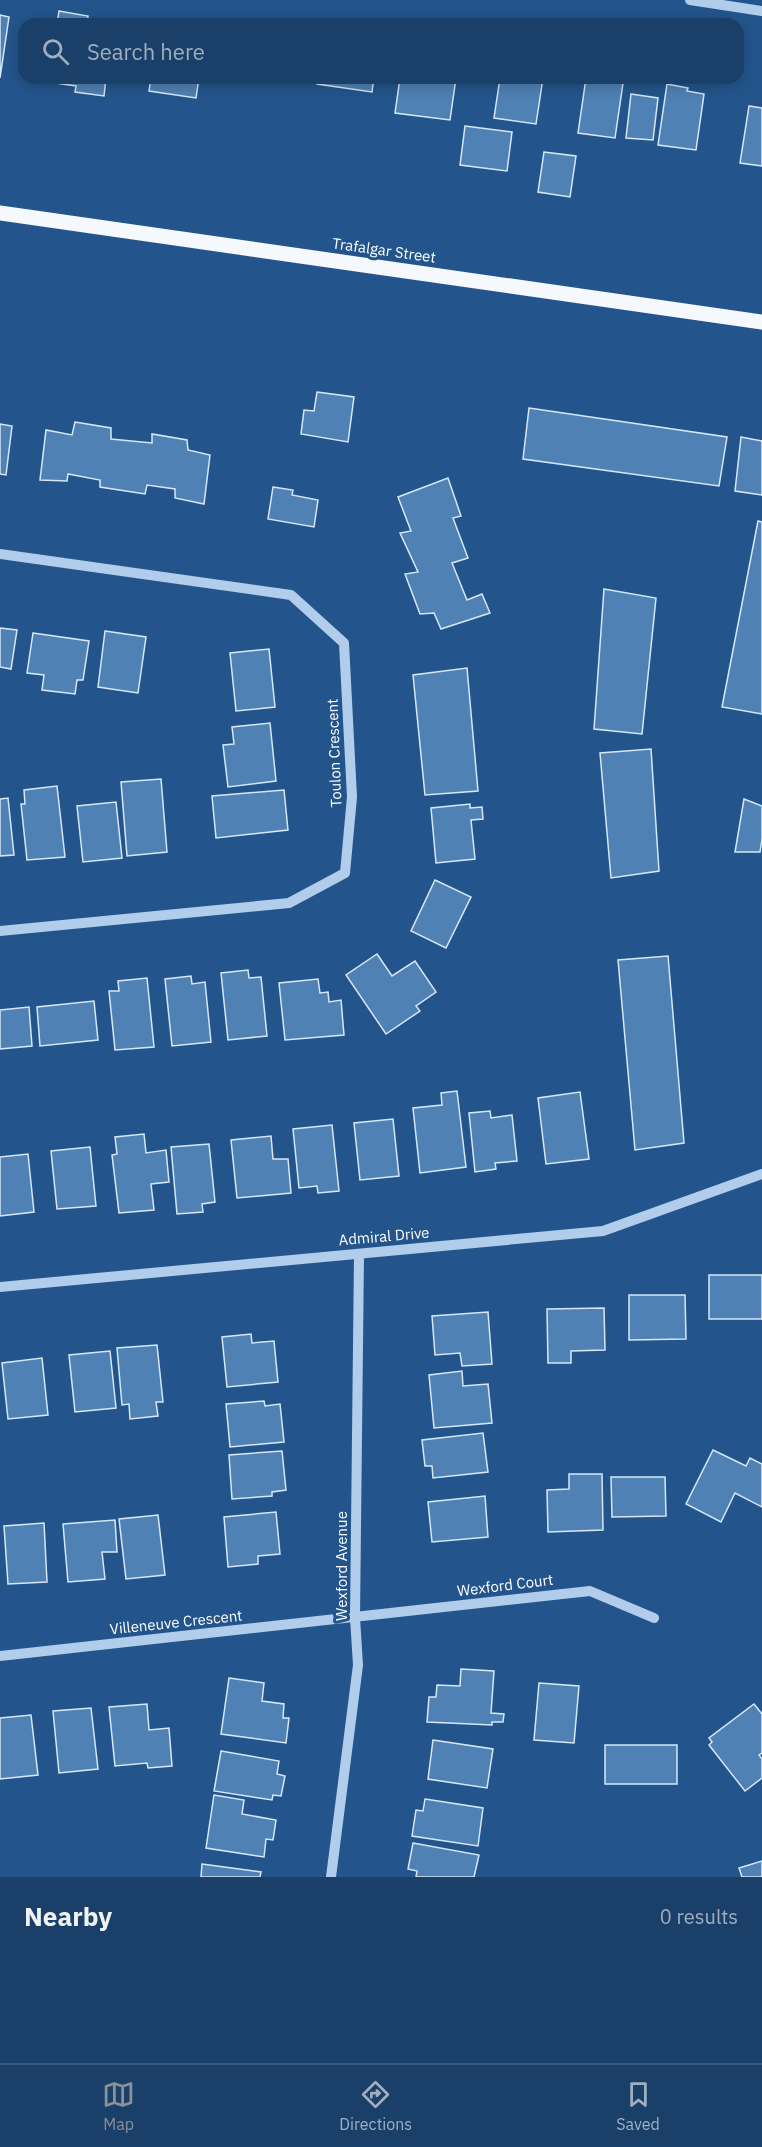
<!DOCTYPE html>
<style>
:root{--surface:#1a4069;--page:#23476f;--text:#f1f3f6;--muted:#9fafc0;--line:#38597d;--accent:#8c9099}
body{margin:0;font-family:"IBM Plex Sans",sans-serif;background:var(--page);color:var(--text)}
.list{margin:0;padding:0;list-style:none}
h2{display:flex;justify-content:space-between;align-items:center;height:78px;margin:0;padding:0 24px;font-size:26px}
h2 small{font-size:20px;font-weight:400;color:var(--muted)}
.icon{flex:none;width:33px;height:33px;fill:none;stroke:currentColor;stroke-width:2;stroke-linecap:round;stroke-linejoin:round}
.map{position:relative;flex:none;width:762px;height:1877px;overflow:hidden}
.search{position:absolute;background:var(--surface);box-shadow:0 3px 15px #0003;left:18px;right:18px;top:18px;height:66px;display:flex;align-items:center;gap:15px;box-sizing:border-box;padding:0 21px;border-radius:18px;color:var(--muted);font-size:22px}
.sheet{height:186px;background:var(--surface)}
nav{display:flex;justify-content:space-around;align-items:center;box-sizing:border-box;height:84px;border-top:2px solid var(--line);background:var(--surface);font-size:16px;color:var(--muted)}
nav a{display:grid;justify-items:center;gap:3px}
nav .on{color:var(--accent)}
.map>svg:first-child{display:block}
.building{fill:#5081b4;stroke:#d6e7f8;stroke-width:1.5}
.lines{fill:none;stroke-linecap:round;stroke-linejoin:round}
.minor{stroke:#b1cdeb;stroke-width:10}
.major{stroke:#f5f9fe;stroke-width:15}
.labels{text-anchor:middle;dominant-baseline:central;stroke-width:6;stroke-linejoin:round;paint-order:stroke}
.street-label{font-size:15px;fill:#fff;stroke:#23558c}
</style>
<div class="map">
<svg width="762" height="1877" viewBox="0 0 762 1877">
<rect width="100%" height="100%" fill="#23558c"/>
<g class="building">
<polygon points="59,11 88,16 87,24 57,24"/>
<polygon points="0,15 9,17 0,78"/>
<polygon points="49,78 106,78 104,96 75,92 76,86 49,82"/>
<polygon points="151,78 199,78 196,98 149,91"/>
<polygon points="318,78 374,78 372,92 317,84"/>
<polygon points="400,78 456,78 450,120 395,113"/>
<polygon points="500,78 543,78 536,124 494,118"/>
<polygon points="586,78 606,78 605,80 623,83 615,138 578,133"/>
<polygon points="667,84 688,88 687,91 704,94 696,150 658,145"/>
<polygon points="631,94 658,98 653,140 626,138"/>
<polygon points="749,106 762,108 762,166 740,163"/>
<polygon points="465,126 512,132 507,171 460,165"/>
<polygon points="544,152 576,156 570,197 538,192"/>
<polygon points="317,392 354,397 348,442 301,434 304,410 314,411"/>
<polygon points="529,408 727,437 719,486 523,459"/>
<polygon points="75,422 111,428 111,439 152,443 152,434 187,440 188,450 210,455 204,504 175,498 175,489 147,485 145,494 100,487 100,480 68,474 67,481 40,480 46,430 72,435"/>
<polygon points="0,424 12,426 6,475 0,474"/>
<polygon points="741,437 762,441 762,495 735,491"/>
<polygon points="448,478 461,516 453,518 468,558 452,563 467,600 482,594 490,613 441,629 434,613 420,614 405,574 418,572 400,533 411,531 398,497"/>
<polygon points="273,487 293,490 292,495 318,500 314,527 268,519"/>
<polygon points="758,521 762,522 762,714 722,707"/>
<polygon points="604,589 656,598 642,734 594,729"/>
<polygon points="0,628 17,630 11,669 0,667"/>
<polygon points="105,631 146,637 138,693 98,687"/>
<polygon points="33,633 89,641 83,680 77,680 75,694 42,690 44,675 27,673"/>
<polygon points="269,649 275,707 236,711 230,653"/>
<polygon points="467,668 478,791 425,795 413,675"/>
<polygon points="270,723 276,781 228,787 223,745 234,744 232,727"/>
<polygon points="651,749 659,871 611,878 600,753"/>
<polygon points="161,779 167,852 127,856 121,782"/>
<polygon points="57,786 65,857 27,860 21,804 25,804 24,790"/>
<polygon points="284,790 288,830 216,838 212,796"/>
<polygon points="8,798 14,855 0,856 0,799"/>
<polygon points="744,799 762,806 762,839 760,852 735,852"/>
<polygon points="116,802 122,858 83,862 77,806"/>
<polygon points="470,804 470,808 482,807 483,819 471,820 475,859 436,863 431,808"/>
<polygon points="435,880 471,897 446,948 411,931"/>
<polygon points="377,954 392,976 415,961 436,992 416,1006 420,1011 386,1034 346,975"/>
<polygon points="668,956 684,1143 635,1150 618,960"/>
<polygon points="248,970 249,978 261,977 267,1036 228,1040 221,973"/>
<polygon points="191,976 192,984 205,982 211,1042 172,1046 165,979"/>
<polygon points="147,978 154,1047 115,1050 109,991 119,991 118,981"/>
<polygon points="318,979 320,993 328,992 329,1002 341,1000 344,1035 285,1040 279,983"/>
<polygon points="94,1001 98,1040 40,1046 37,1007"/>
<polygon points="29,1007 32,1046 0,1049 0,1010"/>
<polygon points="457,1091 466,1167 420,1173 413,1108 442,1105 441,1093"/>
<polygon points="580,1092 589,1159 546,1164 538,1098"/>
<polygon points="490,1111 491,1118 512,1115 517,1161 495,1163 496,1169 475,1172 469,1113"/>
<polygon points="393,1119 399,1176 360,1180 354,1123"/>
<polygon points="332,1125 339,1191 318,1193 317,1186 299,1188 293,1129"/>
<polygon points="144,1134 146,1153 166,1150 169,1182 151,1184 154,1210 119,1213 112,1155 117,1154 115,1137"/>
<polygon points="271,1136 273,1159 288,1159 291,1193 237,1198 231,1140"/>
<polygon points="209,1144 215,1202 202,1204 203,1212 177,1214 171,1147"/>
<polygon points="90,1147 96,1206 57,1209 51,1151"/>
<polygon points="28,1154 34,1212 0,1216 0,1157"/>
<rect x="709" y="1275" width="53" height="44"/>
<polygon points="629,1295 685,1295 686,1339 629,1340"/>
<polygon points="604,1308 605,1350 571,1351 571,1363 548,1363 547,1309"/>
<polygon points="488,1312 492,1364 462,1366 460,1353 435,1355 432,1316"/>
<polygon points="251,1334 252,1343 274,1341 278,1382 227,1387 222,1337"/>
<polygon points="157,1345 163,1402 156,1402 158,1416 130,1419 129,1404 122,1405 117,1348"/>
<polygon points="110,1351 116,1408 75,1412 69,1355"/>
<polygon points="42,1358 48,1415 8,1419 2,1363"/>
<polygon points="462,1371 463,1386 488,1384 492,1423 434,1428 429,1375"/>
<polygon points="264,1401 265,1406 280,1404 284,1442 230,1447 226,1404"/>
<polygon points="483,1433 488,1472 433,1478 432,1466 425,1466 422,1440"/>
<polygon points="713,1450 746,1466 750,1458 762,1464 762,1507 735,1493 721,1522 686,1504"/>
<polygon points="282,1451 286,1490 272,1492 272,1496 232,1499 229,1455"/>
<polygon points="569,1474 602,1474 603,1530 548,1532 547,1490 569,1489"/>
<polygon points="611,1477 665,1477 666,1516 612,1517"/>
<polygon points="485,1496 488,1537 432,1542 428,1502"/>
<polygon points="276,1512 280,1554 258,1556 258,1564 228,1567 224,1517"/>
<polygon points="158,1515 165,1575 126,1579 119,1519"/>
<polygon points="115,1520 117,1552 102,1552 105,1579 68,1582 63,1524"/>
<polygon points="44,1523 47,1582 8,1584 4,1526"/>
<polygon points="461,1669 494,1671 491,1713 504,1714 503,1722 492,1722 492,1725 427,1722 429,1697 436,1697 437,1685 460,1686"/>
<polygon points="229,1678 264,1683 262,1701 284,1704 283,1718 289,1718 286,1743 221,1734"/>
<polygon points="539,1683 579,1686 574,1743 534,1740"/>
<polygon points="147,1704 149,1730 169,1728 172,1766 148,1768 147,1763 115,1766 109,1707"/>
<polygon points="754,1704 762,1714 762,1753 759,1755 762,1759 762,1778 745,1791 709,1745 712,1742 709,1738"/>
<polygon points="91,1708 98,1769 59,1773 53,1711"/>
<polygon points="31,1715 38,1775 0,1779 0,1718"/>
<polygon points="433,1740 493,1749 487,1788 428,1779"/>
<rect x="605" y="1745" width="72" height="39"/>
<polygon points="221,1751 279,1761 277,1774 285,1776 281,1796 273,1795 272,1800 214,1791"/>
<polygon points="214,1795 244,1800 242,1814 276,1820 273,1840 266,1839 264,1857 206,1848"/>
<polygon points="425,1799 483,1808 478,1846 412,1836 416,1810 423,1811"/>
<polygon points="413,1843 479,1855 474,1877 416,1877 417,1871 408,1869"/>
<polygon points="762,1861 762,1877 742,1877 739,1868"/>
<polygon points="202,1864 261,1872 260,1877 201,1877"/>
</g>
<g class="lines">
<g class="minor">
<polyline points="690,0 762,11"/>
<polyline points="0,554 291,595 344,643 352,797 345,873 289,903 0,931"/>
<polyline points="0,1287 603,1231 762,1174"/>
<polyline points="0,1656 590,1591 654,1618"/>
<polyline points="331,1877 358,1665 355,1618 359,1254"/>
</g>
<polyline class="major" points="0,213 762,322"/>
</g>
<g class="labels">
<g class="street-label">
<text transform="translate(384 250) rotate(8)">Trafalgar Street</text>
<text transform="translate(334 753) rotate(-92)">Toulon Crescent</text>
<text transform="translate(384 1236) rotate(-5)">Admiral Drive</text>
<text transform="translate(341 1566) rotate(-90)">Wexford Avenue</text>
<text transform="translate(505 1585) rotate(-7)">Wexford Court</text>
<text transform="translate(176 1622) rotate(-6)">Villeneuve Crescent</text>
</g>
</g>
</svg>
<div class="search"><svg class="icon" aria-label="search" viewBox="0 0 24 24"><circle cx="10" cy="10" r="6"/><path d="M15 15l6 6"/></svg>Search here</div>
</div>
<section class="sheet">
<h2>Nearby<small>0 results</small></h2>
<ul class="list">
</ul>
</section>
<nav>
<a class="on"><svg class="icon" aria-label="map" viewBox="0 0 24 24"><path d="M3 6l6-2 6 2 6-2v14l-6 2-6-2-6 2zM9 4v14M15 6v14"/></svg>Map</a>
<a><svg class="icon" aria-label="directions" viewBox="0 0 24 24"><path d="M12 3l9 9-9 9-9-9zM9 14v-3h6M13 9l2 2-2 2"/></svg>Directions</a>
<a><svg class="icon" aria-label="saved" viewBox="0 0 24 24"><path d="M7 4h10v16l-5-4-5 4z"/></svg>Saved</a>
</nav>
